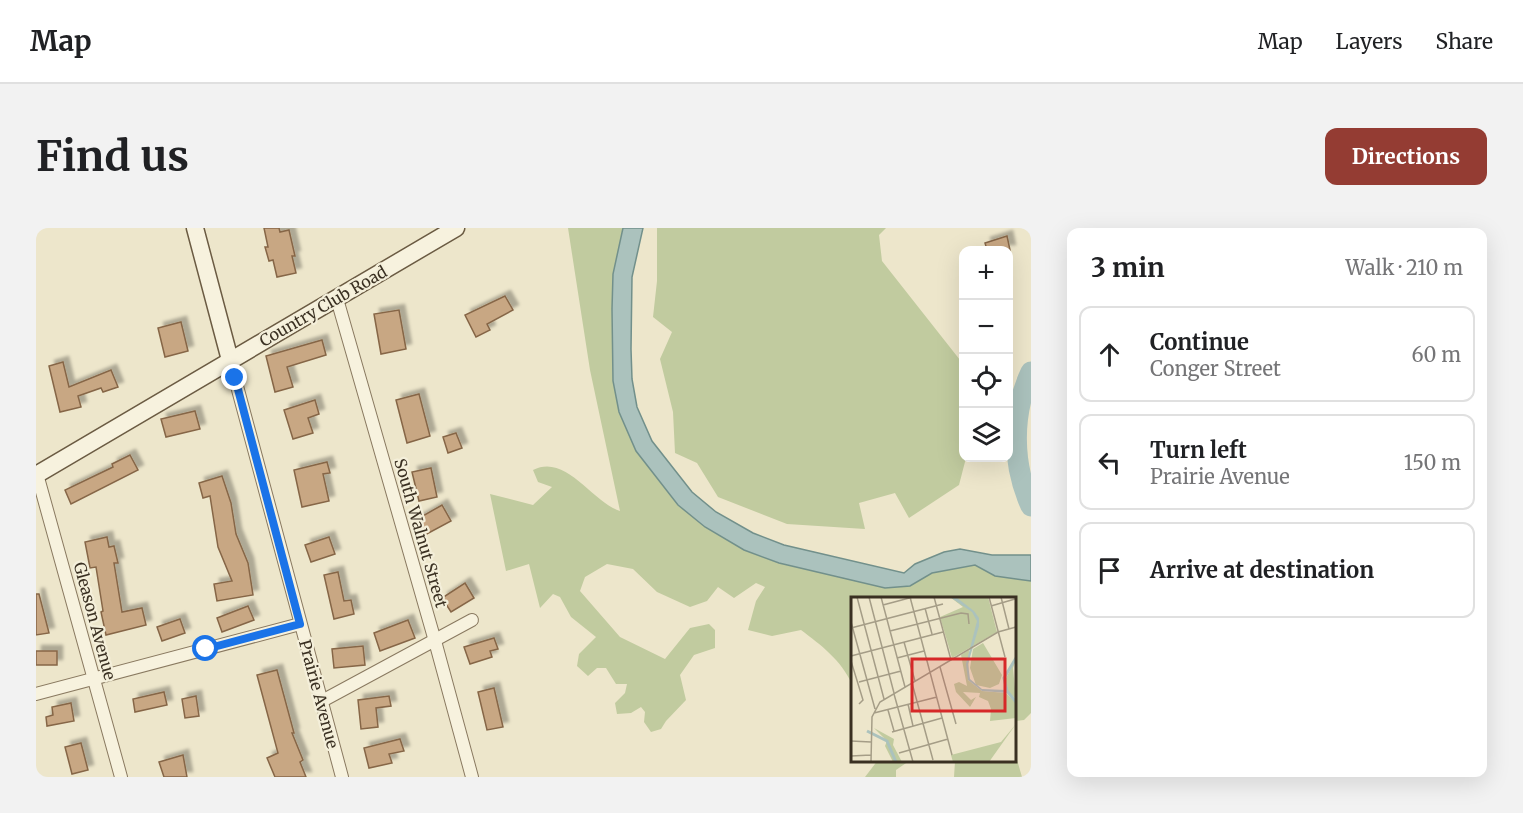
<!DOCTYPE html>
<meta charset="utf-8">
<style>
:root{--surface:#fff;--page:#f2f2f2;--text:#202124;--muted:#757577;--line:#e0e0e0;--accent:#943c33}
body{margin:0;font-family:Merriweather,serif;background:var(--page);color:var(--text)}
.controls{position:absolute;right:18px;top:18px;display:grid;overflow:hidden;border-radius:12px;box-shadow:0 6px 24px #0002}
.controls button{width:54px;height:54px;display:grid;place-items:center;padding:0;border:0;border-bottom:2px solid var(--line);background:var(--surface);color:var(--text);font:30px sans-serif}
.stop{position:absolute;width:18px;height:18px;margin:-14px;border:4px solid #1a73e8;border-radius:50%;background:#fff}
.stop.end{background:#1a73e8;border-color:#fff;box-shadow:0 2px 6px #0008}
.list{margin:0;padding:0;list-style:none}
h2{display:flex;justify-content:space-between;align-items:center;height:78px;margin:0;padding:0 24px;font-size:26px}
h2 small{font-size:20px;font-weight:400;color:var(--muted)}
.list li{display:grid;grid-template-columns:39px 1fr auto;gap:18px;align-items:center;box-sizing:border-box;height:96px;margin:0 12px 12px;padding:0 12px;border:2px solid var(--line);border-radius:12px}
.list b{display:block;font-size:22px;white-space:nowrap}
.list p{margin:0;font-size:20px;white-space:nowrap;color:var(--muted)}
.list em{font-size:20px;font-style:normal;color:var(--muted)}
.icon{flex:none;width:33px;height:33px;fill:none;stroke:currentColor;stroke-width:2;stroke-linecap:round;stroke-linejoin:round}
.map{position:relative;flex:none;width:995px;height:549px;overflow:hidden;border-radius:12px}
header{display:flex;align-items:center;gap:36px;box-sizing:border-box;height:84px;padding:0 30px;background:var(--surface);border-bottom:2px solid var(--line)}
header strong{font-size:28px}
nav{display:flex;gap:33px;margin-inline-start:auto;font-size:21px}
.intro{display:flex;align-items:center;justify-content:space-between;box-sizing:border-box;height:144px;padding:0 36px}
h1{margin:0;font-size:42px}
.button{padding:15px 27px;border-radius:12px;background:var(--accent);color:#fff;font-size:21px;font-weight:700}
main{display:flex;gap:36px;padding:0 36px}
aside{flex:1;background:var(--surface);border-radius:12px;box-shadow:0 6px 24px #0002}
.map>svg:first-child{display:block}
.green{fill:#c1cb9f}
.water{fill:#abc2bd;stroke:#72908b;stroke-width:1.5}
.lines{fill:none;stroke-linecap:round;stroke-linejoin:round}
.river{stroke:#abc2bd;stroke-width:21}
.building{fill:#c8a783;stroke:#866647;stroke-width:1.5;filter:url(#shadow)}
.street-casing{stroke:#897960;stroke-width:14}
.secondary-casing{stroke:#6b5b43;stroke-width:19}
.street{stroke:#f7f2de;stroke-width:12}
.secondary{stroke:#f7f2de;stroke-width:16}
.route{stroke:#1a73e8;stroke-width:8}
.labels{text-anchor:middle;dominant-baseline:central;stroke-width:4.5;stroke-linejoin:round;paint-order:stroke}
.street-label{font-size:16px;fill:#3a3022;stroke:#f4efda}
.inset-river{fill:none;stroke:#abc2bd;stroke-width:3}
.inset-road{fill:none;stroke:#a59d87;stroke-width:1.5}
.view{fill:#d62828;fill-opacity:0.15;stroke:#d62828;stroke-width:3}
.inset-edge{fill:none;stroke:#3a3022;stroke-width:3}
</style>
<header>
<strong>Map</strong>
<nav><a>Map</a><a>Layers</a><a>Share</a></nav>
</header>
<div class="intro"><h1>Find us</h1><a class="button">Directions</a></div>
<main>
<div class="map">
<svg width="995" height="549" viewBox="0 0 995 549">
<defs>
<filter id="shadow"><feDropShadow dx="5.5" dy="-5.5" stdDeviation="1.5" flood-color="#0004"/></filter>
</defs>
<rect width="100%" height="100%" fill="#ede6cb"/>
<g class="green">
<path d="M 532,0 L 587,0 L 577,46 L 576,81 L 577,153 L 583,184 L 600,223 L 642,277 L 669,299 L 708,322 L 743,335 L 812,350 L 874,358 L 896,345 L 939,337 L 959,348 L 995,353 L 995,485 L 988,492 L 979,493 L 978,370 L 816,370 L 816,456 C 805,432 785,417 765,402 L 736,408 L 712,402 L 720,373 L 729,359 L 720,355 L 698,370 L 682,359 L 671,373 L 654,379 L 621,364 L 597,341 L 571,336 L 549,349 L 544,363 L 584,409 L 629,431 L 654,400 L 673,396 L 679,402 L 679,420 L 658,427 L 644,447 L 650,472 L 630,493 L 625,501 L 615,504 L 608,494 L 609,484 L 605,479 L 595,485 L 581,486 L 579,475 L 589,465 L 591,456 L 580,456 L 570,440 L 561,440 L 552,448 L 541,438 L 543,426 L 560,409 L 535,389 L 524,369 L 517,366 L 504,380 L 493,336 L 470,343 L 454,266 L 497,277 L 516,259 L 502,254 L 497,242 C 530,225 556,274 584,283 L 554,142 Z"/>
<polygon points="621,0 850,0 843,7 846,33 924,132 928,154 928,230 930,230 923,257 873,290 859,265 823,275 829,301 751,296 682,269 661,235 639,225 637,184 624,131 636,104 617,89 621,53"/>
<polygon points="979,525 986,549 918,549 919,533 978,532"/>
<polygon points="842,532 873,532 873,533 860,542 860,549 829,549"/>
</g>
<polygon class="water" points="587,0 607,0 596,49 595,121 596,151 601,179 616,213 656,264 680,284 717,305 748,317 868,345 879,336 908,324 924,321 956,327 995,327 995,353 959,348 939,337 896,345 874,358 849,360 743,335 708,322 669,299 642,277 600,223 583,184 577,153 576,81 577,46"/>
<g class="lines">
<path class="river" d="M 995,144 C 975,186 976,236 995,278"/>
</g>
<g class="building">
<polygon points="228,0 243,0 244,4 253,2 259,28 256,28 260,45 241,49 237,32 233,33 229,19 232,19"/>
<polygon points="971,8 974,22 951,22 949,15"/>
<polygon points="469,68 477,82 451,96 454,102 440,109 429,87"/>
<polygon points="363,82 370,121 345,126 338,86"/>
<polygon points="145,94 152,123 129,129 122,100"/>
<polygon points="286,112 290,127 251,139 257,159 239,164 230,128"/>
<polygon points="27,134 33,159 75,142 82,159 67,164 65,160 42,168 45,179 24,184 13,138"/>
<polygon points="383,166 394,208 371,215 360,172"/>
<polygon points="279,172 283,186 272,190 277,205 257,211 248,182"/>
<polygon points="159,183 164,201 130,209 125,191"/>
<polygon points="420,205 426,220 412,225 407,209"/>
<polygon points="94,227 102,242 35,276 29,262 77,239 76,236"/>
<polygon points="291,234 294,245 287,246 293,273 266,279 258,242"/>
<polygon points="395,240 401,269 383,273 376,244"/>
<polygon points="186,248 195,275 200,306 212,335 217,367 181,373 178,356 196,353 182,319 174,268 167,270 163,255"/>
<polygon points="406,277 415,293 387,308 378,293"/>
<polygon points="71,309 73,319 78,318 82,335 78,335 86,384 106,380 110,397 70,407 65,384 67,383 60,339 54,340 49,314"/>
<polygon points="293,309 299,326 275,334 269,317"/>
<polygon points="302,344 308,373 315,372 318,386 298,391 288,347"/>
<polygon points="429,355 438,370 415,384 406,370"/>
<polygon points="0,366 3,366 13,405 0,407"/>
<polygon points="212,378 218,392 186,404 181,390"/>
<polygon points="144,391 149,405 126,413 121,399"/>
<polygon points="372,392 379,410 344,423 338,405"/>
<polygon points="458,410 462,421 454,423 456,429 434,436 428,419"/>
<polygon points="327,418 329,437 298,440 296,421"/>
<rect x="0" y="423" width="21" height="14"/>
<polygon points="241,442 258,505 256,505 267,532 264,534 270,549 239,549 231,530 242,525 221,447"/>
<polygon points="458,460 467,499 451,502 442,464"/>
<polygon points="128,464 131,477 99,484 97,471"/>
<polygon points="160,468 163,488 149,490 146,471"/>
<polygon points="353,468 355,478 340,480 342,499 325,501 322,472"/>
<polygon points="35,475 38,493 11,498 10,489 17,487 16,479"/>
<polygon points="364,511 368,523 353,526 356,535 333,540 328,520"/>
<polygon points="45,515 52,542 36,546 29,519"/>
<polygon points="147,527 151,549 128,549 123,534"/>
</g>
<g class="lines">
<g class="street-casing">
<g id="street">
<polyline points="301,71 399,413 436,549"/>
<polyline points="194,132 306,549"/>
<polyline points="1,246 85,549"/>
<polyline points="0,466 264,396"/>
<polyline points="286,473 436,392"/>
</g>
</g>
<g class="secondary-casing">
<g id="secondary">
<polyline points="159,0 194,132"/>
<polyline points="0,247 420,0"/>
</g>
</g>
<use href="#street" class="street"/>
<use href="#secondary" class="secondary"/>
</g>
<g class="lines">
<polyline class="route" points="170,421 264,396 199,150"/>
</g>
<g class="labels">
<g class="street-label">
<text transform="translate(287 78) rotate(-30)">Country Club Road</text>
<text transform="translate(385 305) rotate(74)">South Walnut Street</text>
<text transform="translate(59 393) rotate(75)">Gleason Avenue</text>
<text transform="translate(283 466) rotate(75)">Prairie Avenue</text>
</g>
</g>
<g transform="translate(815 369)">
<rect width="165" height="165" fill="#ede6cb"/>
<path d="M 99,0 L 137,0 L 146,35 L 101,61 L 89,20 L 112,10 ZM 132,46 L 151,78 L 148,87 L 139,91 L 125,88 L 119,71 L 122,52 ZM 118,53 L 117,83 L 131,94 L 155,96 L 165,106 L 165,121 L 139,124 L 140,112 L 137,104 L 128,100 L 129,96 L 112,95 L 120,103 L 125,100 L 119,110 L 105,95 L 103,87 L 108,85 L 116,89 L 110,58 ZM 165,62 L 162,71 L 165,102 L 156,94 L 154,83 ZM 165,127 L 138,165 L 102,165 L 100,158 L 150,145 ZM 23,131 L 43,142 L 42,148 L 51,165 L 42,165 L 34,149 L 36,144 Z" fill="#c1cb9f"/>
<path d="M 99,0 L 105,0 L 123,14 L 128,21 L 128,29 L 117,67 L 119,82 L 131,92 L 155,93 L 157,96 L 131,94 L 117,83 L 115,67 L 126,24 L 121,15 Z" fill="#abc2bd"/>
<path class="inset-river" d="M 165,61 L 153,81 L 156,94 L 165,105M 16,134 L 36,144 L 45,165"/>
<path class="inset-road" d="M 6,0 L 33,102M 18,0 L 43,96M 30,0 L 54,90M 59,0 L 101,158M 83,0 L 100,63M 138,0 L 154,60M 150,0 L 158,32M 32,8 L 62,0M 140,9 L 164,2M 74,11 L 81,37M 0,25 L 24,112M 0,31 L 92,7M 39,34 L 110,16 L 117,17 L 118,27M 53,45 L 64,84M 0,59 L 92,35M 46,61 L 73,54M 0,64 L 12,103 L 8,107M 89,70 L 105,127M 8,85 L 50,74M 61,86 L 82,163M 43,97 L 62,165M 57,107 L 62,129M 37,113 L 43,134M 23,116 L 86,100M 41,135 L 91,121M 0,144 L 20,145M 48,156 L 97,142M 0,159 L 20,158M 20,165 L 21,120 L 29,105 L 147,35 L 165,30"/>
<path class="view" d="M 61,62 L 154,62 L 154,114 L 61,114 Z"/>
<rect width="165" height="165" class="inset-edge"/>
</g>
</svg>
<div class="controls">
<button>+</button>
<button>−</button>
<button><svg class="icon" aria-label="locate" viewBox="0 0 24 24"><circle cx="12" cy="12" r="6"/><path d="M12 2v4M12 18v4M2 12h4M18 12h4"/></svg></button>
<button><svg class="icon" aria-label="layers" viewBox="0 0 24 24"><path d="M12 4l9 5-9 5-9-5zM3 14l9 5 9-5"/></svg></button>
</div>
<div class="stop" style="left:170px;top:421px"></div>
<div class="stop end" style="left:199px;top:150px"></div>
</div>
<aside>
<h2>3 min<small>Walk · 210 m</small></h2>
<ul class="list">
<li><svg class="icon" aria-label="ahead" viewBox="0 0 24 24"><path d="M12 20V5M6 11l6-6 6 6"/></svg><div><b>Continue</b><p>Conger Street</p></div><em>60 m</em></li>
<li><svg class="icon" aria-label="left" viewBox="0 0 24 24"><path d="M17 20v-9H6M10 6l-5 5 5 5"/></svg><div><b>Turn left</b><p>Prairie Avenue</p></div><em>150 m</em></li>
<li><svg class="icon" aria-label="arrive" viewBox="0 0 24 24"><path d="M6 21V4h12l-3 4 3 4H6"/></svg><div><b>Arrive at destination</b></div></li>
</ul>
</aside>
</main>
